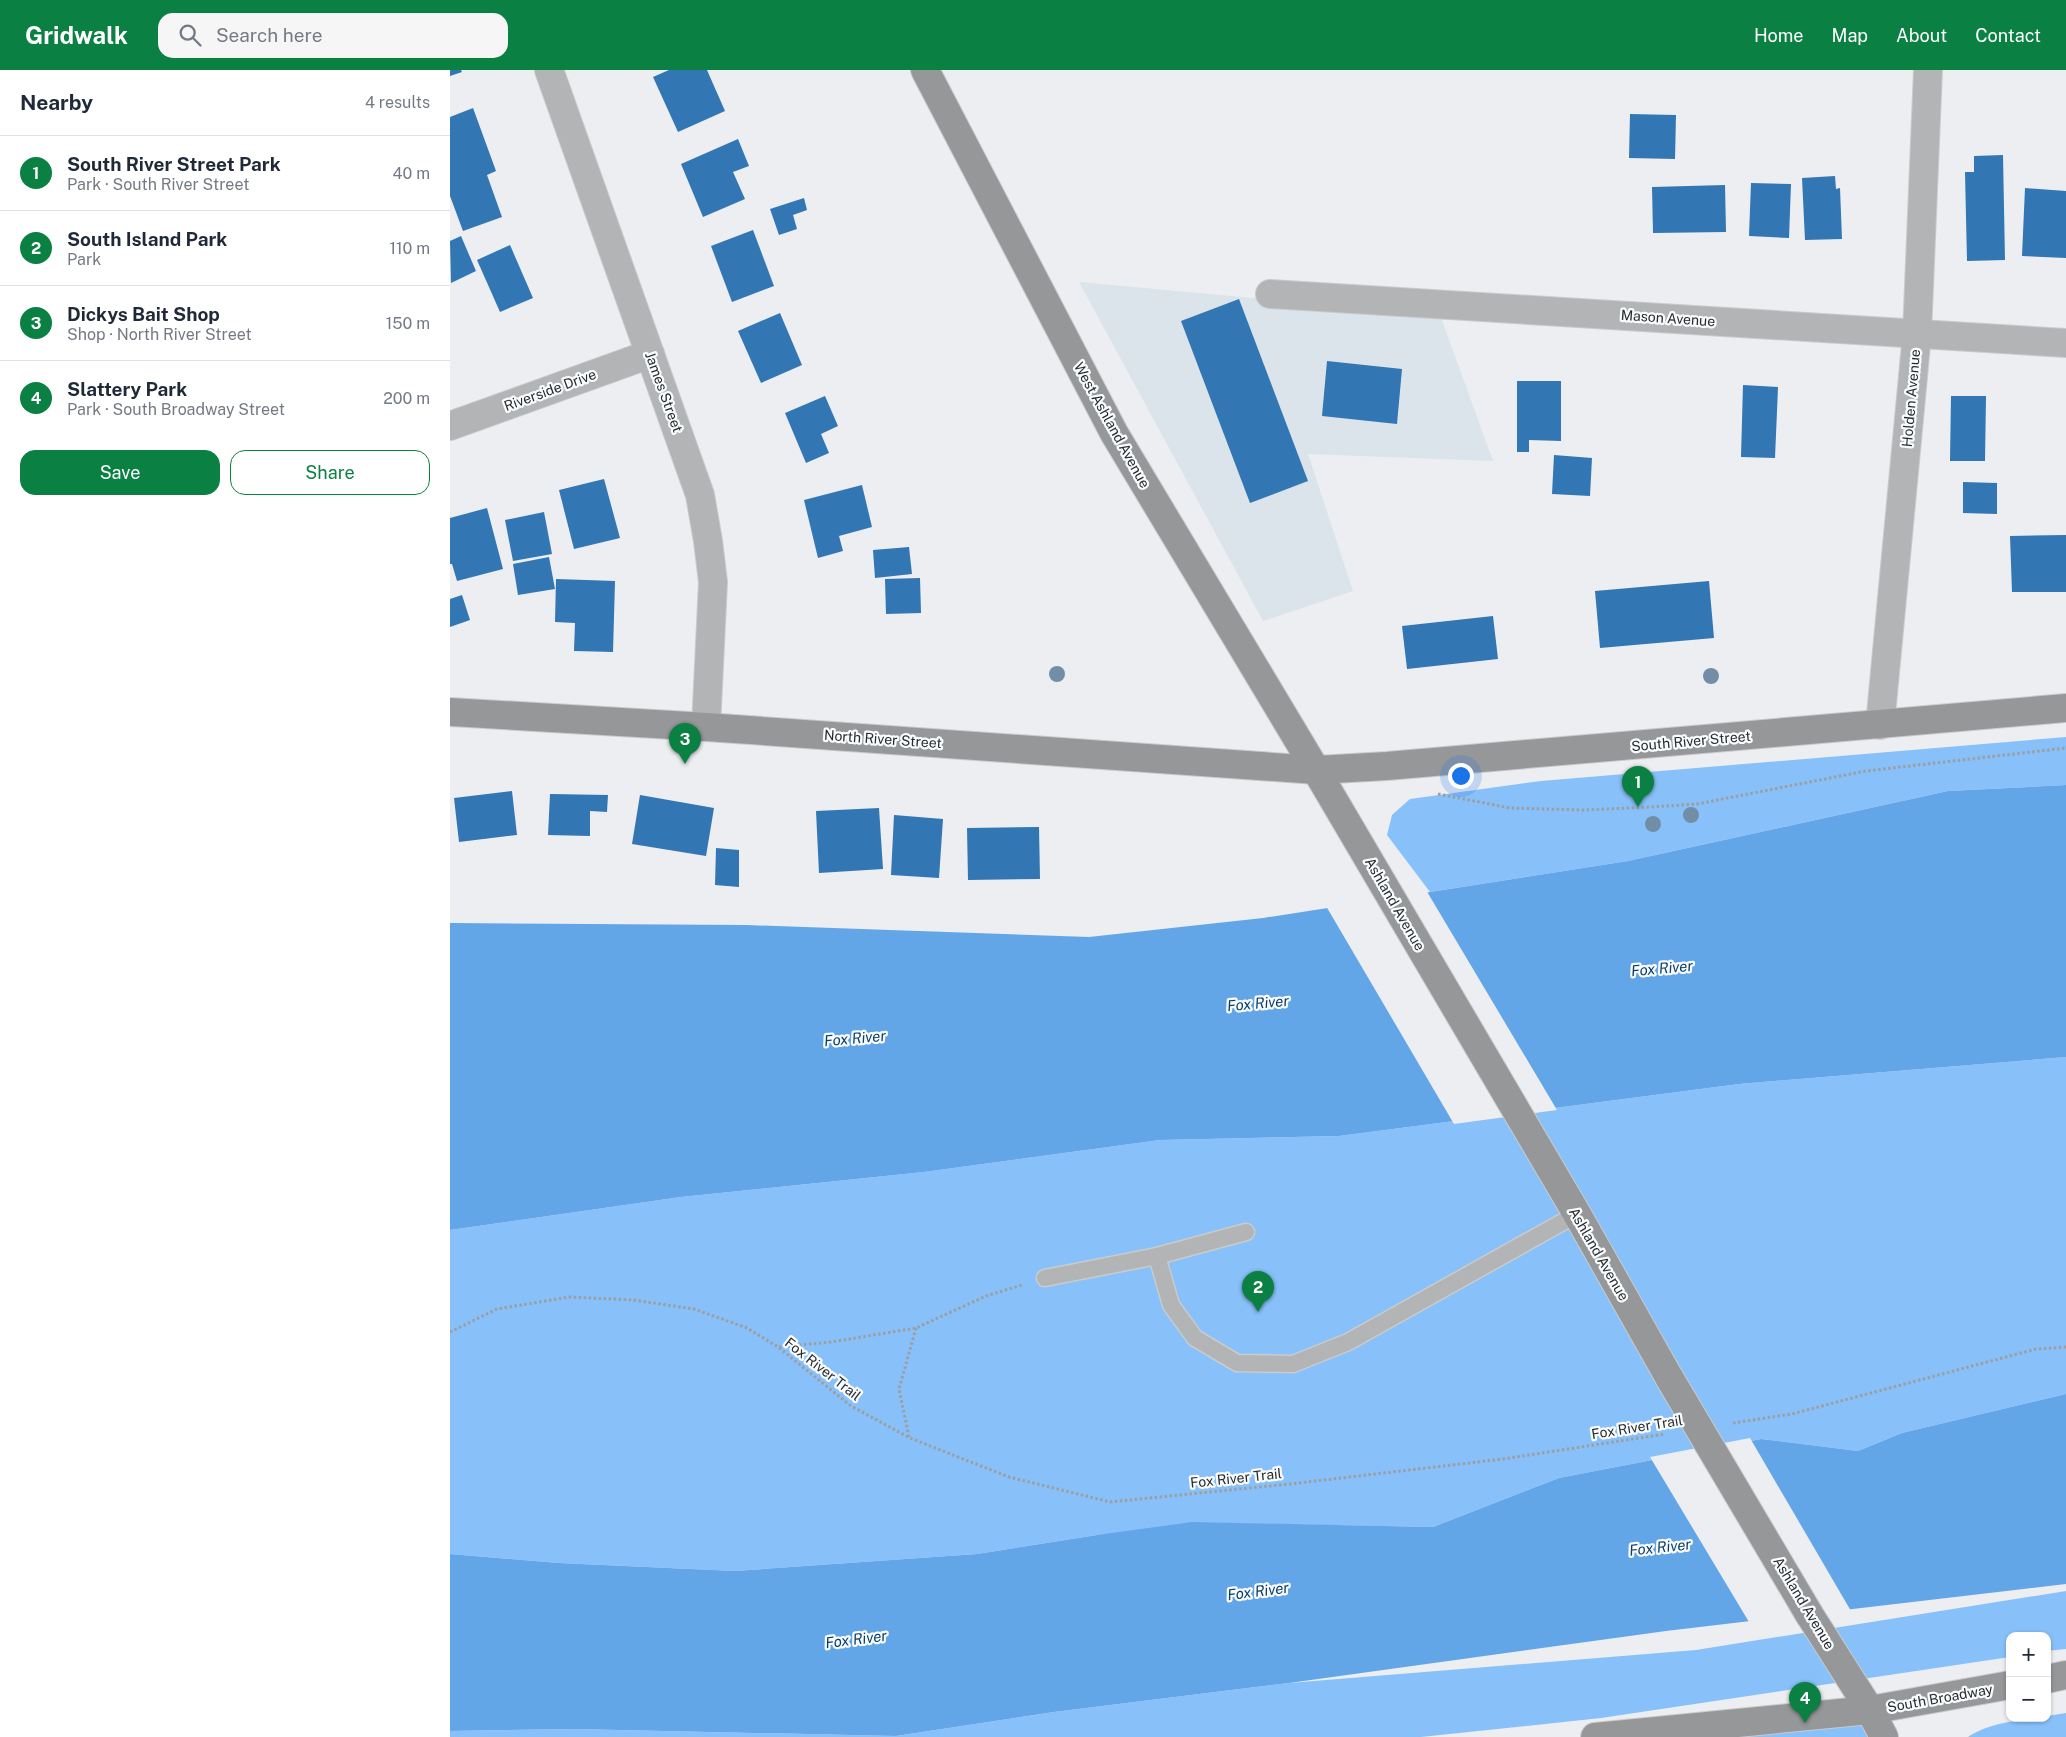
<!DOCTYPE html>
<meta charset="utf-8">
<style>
:root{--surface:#fff;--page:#f6f6f7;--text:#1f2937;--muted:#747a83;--line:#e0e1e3;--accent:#0b8043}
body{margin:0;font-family:"Public Sans",sans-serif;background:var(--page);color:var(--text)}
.controls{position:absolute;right:15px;bottom:15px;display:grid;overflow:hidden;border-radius:10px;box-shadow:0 1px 4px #0004}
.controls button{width:45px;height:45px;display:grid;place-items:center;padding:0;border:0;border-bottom:1px solid var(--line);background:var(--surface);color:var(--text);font:25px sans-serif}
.you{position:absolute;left:1010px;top:705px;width:18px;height:18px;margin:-12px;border:4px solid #fff;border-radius:50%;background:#1a73e8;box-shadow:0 0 0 8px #1a73e833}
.badge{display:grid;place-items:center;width:32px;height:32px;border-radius:50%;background:var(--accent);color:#fff;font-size:16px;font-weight:700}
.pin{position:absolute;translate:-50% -41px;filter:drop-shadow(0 1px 2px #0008)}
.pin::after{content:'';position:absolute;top:26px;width:18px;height:15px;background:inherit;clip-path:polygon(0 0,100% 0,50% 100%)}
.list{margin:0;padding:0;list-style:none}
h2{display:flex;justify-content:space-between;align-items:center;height:65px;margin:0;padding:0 20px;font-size:21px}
h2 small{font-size:16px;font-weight:400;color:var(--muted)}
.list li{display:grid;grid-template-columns:32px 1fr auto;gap:15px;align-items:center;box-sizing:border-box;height:75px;padding:0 20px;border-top:1px solid var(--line)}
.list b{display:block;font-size:19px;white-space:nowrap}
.list p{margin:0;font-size:16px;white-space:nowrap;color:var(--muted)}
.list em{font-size:16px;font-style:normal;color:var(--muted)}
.actions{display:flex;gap:10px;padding:15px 20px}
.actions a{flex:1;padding:11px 0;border:1px solid var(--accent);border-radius:15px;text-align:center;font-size:18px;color:var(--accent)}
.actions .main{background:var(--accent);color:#fff}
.icon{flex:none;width:28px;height:28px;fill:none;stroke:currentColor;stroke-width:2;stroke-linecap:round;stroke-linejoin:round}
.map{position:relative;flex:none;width:1616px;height:1667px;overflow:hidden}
header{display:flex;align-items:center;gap:30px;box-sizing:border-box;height:70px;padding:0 25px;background:var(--accent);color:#fff}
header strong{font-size:24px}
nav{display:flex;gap:28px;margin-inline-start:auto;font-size:18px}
.search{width:350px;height:45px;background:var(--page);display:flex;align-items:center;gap:12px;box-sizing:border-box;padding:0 18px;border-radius:15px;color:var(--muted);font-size:19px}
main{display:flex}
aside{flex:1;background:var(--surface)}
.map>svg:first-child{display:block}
.built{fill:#dbe3eb}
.green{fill:#88c1fa}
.water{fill:#63a6e8}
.pier{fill:#eceef1}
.building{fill:#3276b4}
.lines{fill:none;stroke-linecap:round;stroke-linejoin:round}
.lane-casing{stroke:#c9cbcd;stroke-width:19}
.street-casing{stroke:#c9cbcd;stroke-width:30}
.secondary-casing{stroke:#c9cbcd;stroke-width:30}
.path{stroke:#9c9ea0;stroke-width:3;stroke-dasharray:2.5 2.5;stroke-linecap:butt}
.lane{stroke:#b3b4b5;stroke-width:16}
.street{stroke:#b3b4b5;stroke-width:28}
.secondary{stroke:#969799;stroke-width:28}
.secondary-bridge-casing{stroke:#c9cbcd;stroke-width:30;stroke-linecap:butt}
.secondary-bridge{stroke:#969799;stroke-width:28}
.tree{fill:#728ea7}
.labels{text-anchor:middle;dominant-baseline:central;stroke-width:4.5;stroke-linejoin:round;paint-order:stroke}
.street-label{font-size:14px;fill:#292a2b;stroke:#f9fcfe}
.water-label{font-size:15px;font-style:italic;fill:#0c3e68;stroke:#f9fcfe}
</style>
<header>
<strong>Gridwalk</strong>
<div class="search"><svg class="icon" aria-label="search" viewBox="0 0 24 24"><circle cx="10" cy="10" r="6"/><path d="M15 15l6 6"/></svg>Search here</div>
<nav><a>Home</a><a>Map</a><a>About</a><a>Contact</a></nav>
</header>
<main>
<aside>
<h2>Nearby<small>4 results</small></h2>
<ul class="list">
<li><span class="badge">1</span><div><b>South River Street Park</b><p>Park · South River Street</p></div><em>40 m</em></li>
<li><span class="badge">2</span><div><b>South Island Park</b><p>Park</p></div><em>110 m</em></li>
<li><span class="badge">3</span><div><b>Dickys Bait Shop</b><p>Shop · North River Street</p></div><em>150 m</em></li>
<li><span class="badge">4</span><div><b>Slattery Park</b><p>Park · South Broadway Street</p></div><em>200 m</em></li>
</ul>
<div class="actions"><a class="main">Save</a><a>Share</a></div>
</aside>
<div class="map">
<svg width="1616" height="1667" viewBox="0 0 1616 1667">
<rect width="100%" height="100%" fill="#eceef1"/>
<polygon class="built" points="629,212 990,245 1043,391 858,384 903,521 813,551"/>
<g class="green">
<polygon points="1616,667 1616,715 1498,721 1178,791 980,822 937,765 942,745 960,729 1091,711"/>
<polygon points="1616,987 1616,1324 1452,1363 1408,1381 1311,1369 1109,1408 983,1457 817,1454 647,1465 527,1484 285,1501 109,1493 0,1484 0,1160 231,1127 474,1102 710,1070 889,1066 1289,1014"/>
<polygon points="1616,1521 1616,1579 1597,1581 1597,1566 1560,1566 1560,1587 1151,1648 971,1667 0,1667 0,1661 124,1659 446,1666 604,1642 839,1613 1246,1580"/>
<polygon points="1420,1640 1434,1667 1145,1667"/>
<path d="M 1616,1643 L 1616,1667 L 1518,1667 C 1536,1654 1575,1648 1597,1648 L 1597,1646 Z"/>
</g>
<g class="water">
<polygon points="1616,715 1616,987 1289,1014 889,1066 710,1070 474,1102 231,1127 0,1160 0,853 296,855 639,867 813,848 1178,791 1498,721"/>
<polygon points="1616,1324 1616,1514 1216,1561 839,1613 604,1642 446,1666 124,1659 0,1661 0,1484 109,1493 285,1501 527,1484 647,1465 742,1452 983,1457 1109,1408 1311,1369 1408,1381 1452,1363"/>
</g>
<g class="pier">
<polygon points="976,820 1107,1040 1004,1054 876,836"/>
<polygon points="1300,1368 1401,1541 1299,1552 1200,1387"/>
</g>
<g class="building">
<polygon points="0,0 11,0 12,2 0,6"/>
<polygon points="219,0 257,0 275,41 228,62 203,7"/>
<polygon points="23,38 46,101 37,105 52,147 13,161 0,126 0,47"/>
<polygon points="1180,44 1226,45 1225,89 1179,88"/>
<polygon points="288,69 299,96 283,102 295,129 253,147 231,94"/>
<polygon points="1553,85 1555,190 1517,191 1515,102 1524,102 1524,86"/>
<polygon points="1385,106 1386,119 1390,118 1392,169 1355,170 1352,108"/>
<polygon points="1301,113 1341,114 1339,168 1299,166"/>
<polygon points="1275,115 1276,162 1203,163 1202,117"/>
<polygon points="1575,118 1616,121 1616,188 1572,186"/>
<polygon points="354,128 357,140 343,145 347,159 329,165 320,139"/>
<polygon points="303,160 324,216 282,232 261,176"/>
<polygon points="11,166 26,201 1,213 0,171"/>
<polygon points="60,175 83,228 50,242 27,190"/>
<polygon points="789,229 858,411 800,433 731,251"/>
<polygon points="330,243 352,295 311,313 288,261"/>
<polygon points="877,291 952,299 947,354 872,346"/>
<polygon points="1067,311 1111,311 1111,371 1079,370 1079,382 1067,382"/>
<polygon points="1293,315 1328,317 1325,388 1291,387"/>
<polygon points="375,326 388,356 371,364 379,383 356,393 335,343"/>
<polygon points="1501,326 1536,326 1535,391 1500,391"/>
<polygon points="1104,385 1142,388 1140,426 1102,424"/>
<polygon points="154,409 170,468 124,479 109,420"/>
<polygon points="1513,412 1547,413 1547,444 1513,443"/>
<polygon points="412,415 422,457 389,466 393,481 368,488 354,430"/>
<polygon points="37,438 53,499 7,511 2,494 0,494 0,448"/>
<polygon points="94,442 102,484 63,491 55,450"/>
<polygon points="1616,465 1616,522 1562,522 1560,466"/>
<polygon points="459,477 462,504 425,508 423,480"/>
<polygon points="99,487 105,519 68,525 63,494"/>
<polygon points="470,508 471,543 436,544 435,509"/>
<polygon points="106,509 165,511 163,582 124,581 125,553 105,552"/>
<polygon points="1259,511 1264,568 1150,578 1145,521"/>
<polygon points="12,525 20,550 0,557 0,529"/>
<polygon points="1043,546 1048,589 957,599 952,556"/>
<polygon points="62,721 67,765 9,772 4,728"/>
<polygon points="100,724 158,725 157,742 140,741 140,766 98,765"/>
<polygon points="190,725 264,738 256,786 182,774"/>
<polygon points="429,738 433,799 369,803 366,741"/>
<polygon points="444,745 493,749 489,808 441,805"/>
<polygon points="589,757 590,809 518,810 517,758"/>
<polygon points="266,778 289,780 289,817 265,815"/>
</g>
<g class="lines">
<g class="lane-casing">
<g id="lane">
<polyline points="707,1186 721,1235 745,1268 787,1293 843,1294 898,1272 1127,1144"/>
<polyline points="595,1208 707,1186 796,1162"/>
</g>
</g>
<g class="street-casing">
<g id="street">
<polyline points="99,0 250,425 258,471 263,512 256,657"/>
<polyline points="820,224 1616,273"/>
<polyline points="0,356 200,284"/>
<polyline points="1430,655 1467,264 1478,0"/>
</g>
</g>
<g class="secondary-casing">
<g id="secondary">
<polyline points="475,0 664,363 866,700 1127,1144 1220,1309"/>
<polyline points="0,642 256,657 866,700 937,696 1616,638"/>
<polyline points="1359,1544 1420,1640 1434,1667"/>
<polyline points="1597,1609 1616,1605"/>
<polyline points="1145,1667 1420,1640 1560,1615"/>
</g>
</g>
<g class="path">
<polyline points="988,724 1060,738 1133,740 1201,737 1247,734 1416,701 1616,678"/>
<polyline points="0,1262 47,1239 119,1227 183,1230 244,1239 297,1258 328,1277 401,1336 460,1368 559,1407 660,1432 840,1414 1053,1389 1215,1364"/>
<polyline points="329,1277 381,1272 466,1258 536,1226 572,1215"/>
<polyline points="1283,1353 1342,1344 1586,1279 1616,1277"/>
<polyline points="459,1367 449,1319 466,1258"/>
</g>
<use href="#lane" class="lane"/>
<use href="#street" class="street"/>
<use href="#secondary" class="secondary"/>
<g class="secondary-bridge-casing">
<polyline id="secondary-bridge" points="1220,1309 1359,1544"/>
</g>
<use href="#secondary-bridge" class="secondary-bridge"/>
</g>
<g class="tree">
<circle cx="607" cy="604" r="8"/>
<circle cx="1261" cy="606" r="8"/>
<circle cx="1241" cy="745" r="8"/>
<circle cx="1203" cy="754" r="8"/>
</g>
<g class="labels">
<g class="street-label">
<text transform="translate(1218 248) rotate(4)">Mason Avenue</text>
<text transform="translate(100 320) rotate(-20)">Riverside Drive</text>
<text transform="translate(214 322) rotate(70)">James Street</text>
<text transform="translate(1461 328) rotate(-85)">Holden Avenue</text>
<text transform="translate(662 355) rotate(61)">West Ashland Avenue</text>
<text transform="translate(433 669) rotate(4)">North River Street</text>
<text transform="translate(1241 671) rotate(-5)">South River Street</text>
<text transform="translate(945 834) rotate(60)">Ashland Avenue</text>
<text transform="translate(1149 1184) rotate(60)">Ashland Avenue</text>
<text transform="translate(373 1299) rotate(38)">Fox River Trail</text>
<text transform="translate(1187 1357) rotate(-9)">Fox River Trail</text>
<text transform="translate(786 1408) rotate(-6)">Fox River Trail</text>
<text transform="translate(1354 1533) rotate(59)">Ashland Avenue</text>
<text transform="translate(1490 1628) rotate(-10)">South Broadway</text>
</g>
<g class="water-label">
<text transform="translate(1212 898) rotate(-5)">Fox River</text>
<text transform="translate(808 933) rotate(-5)">Fox River</text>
<text transform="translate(405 968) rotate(-5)">Fox River</text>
<text transform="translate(1210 1477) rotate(-6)">Fox River</text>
<text transform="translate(808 1521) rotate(-7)">Fox River</text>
<text transform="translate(406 1569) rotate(-7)">Fox River</text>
</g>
</g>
</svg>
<div class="controls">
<button>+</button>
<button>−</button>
</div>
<div class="you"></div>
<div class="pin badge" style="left:1188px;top:737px">1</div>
<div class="pin badge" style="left:808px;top:1242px">2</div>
<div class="pin badge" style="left:235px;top:694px">3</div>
<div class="pin badge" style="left:1355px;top:1653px">4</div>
</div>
</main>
